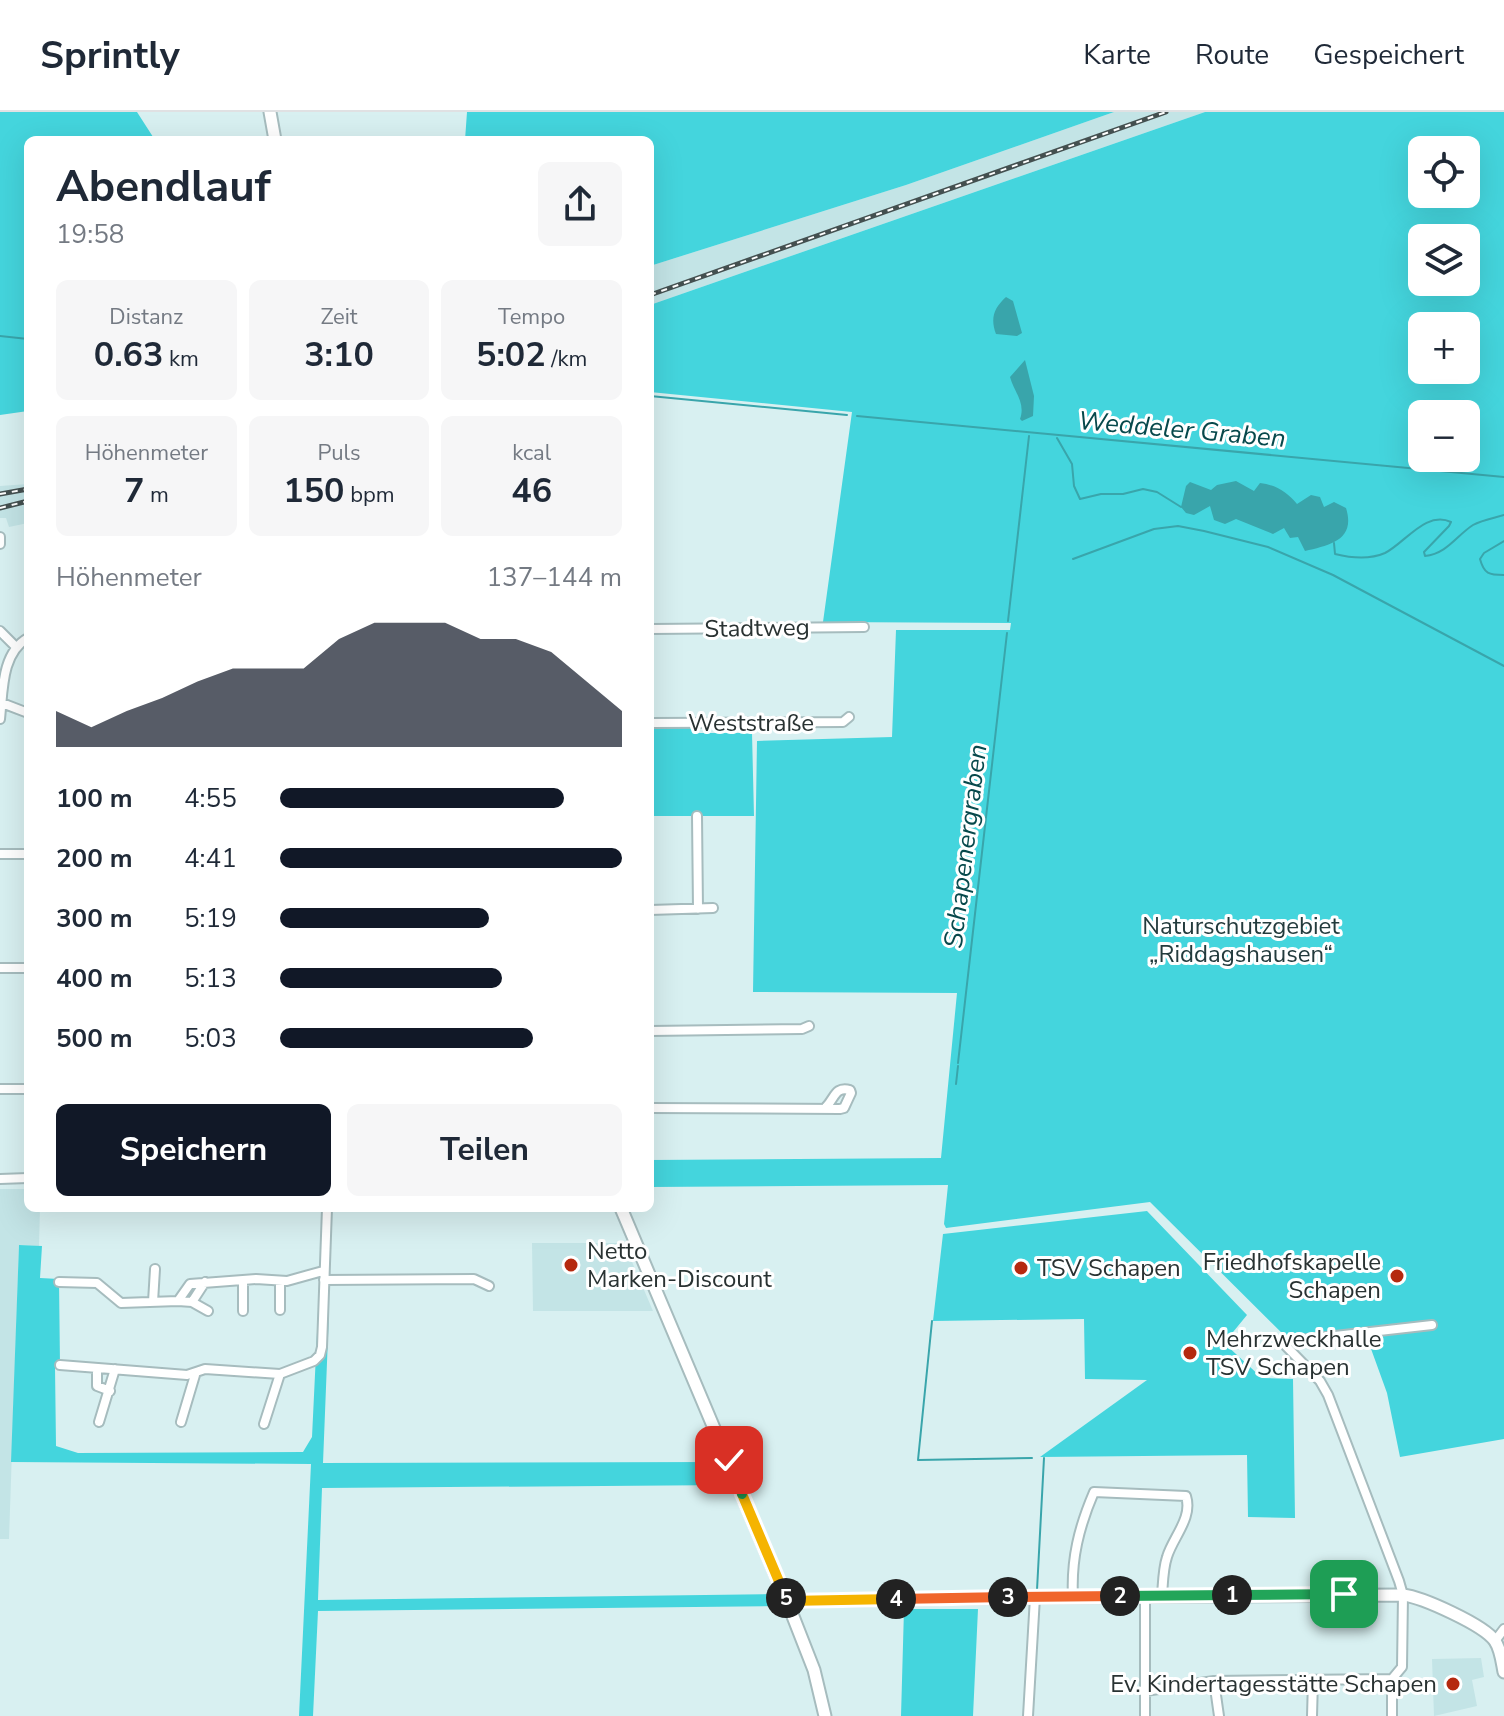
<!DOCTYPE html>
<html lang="de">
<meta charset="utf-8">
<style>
body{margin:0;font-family:"Nunito Sans",sans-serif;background:#f6f6f7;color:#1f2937;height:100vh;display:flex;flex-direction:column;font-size:30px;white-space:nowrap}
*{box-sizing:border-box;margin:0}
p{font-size:26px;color:#747a83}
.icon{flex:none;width:44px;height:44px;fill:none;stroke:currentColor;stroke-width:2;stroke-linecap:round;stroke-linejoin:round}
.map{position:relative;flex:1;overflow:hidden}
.drawer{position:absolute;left:24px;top:24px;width:630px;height:1076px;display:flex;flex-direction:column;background:#fff;border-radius:12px;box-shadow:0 8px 32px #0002}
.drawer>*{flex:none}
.tools{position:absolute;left:1408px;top:24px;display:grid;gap:16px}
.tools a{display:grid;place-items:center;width:72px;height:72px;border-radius:12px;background:#fff;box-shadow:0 8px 32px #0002;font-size:40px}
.pin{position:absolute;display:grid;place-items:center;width:68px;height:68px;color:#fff;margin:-34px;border-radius:16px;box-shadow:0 4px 12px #0006}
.km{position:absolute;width:40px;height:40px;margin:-20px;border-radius:50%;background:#222;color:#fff;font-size:22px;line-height:40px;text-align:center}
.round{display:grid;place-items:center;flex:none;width:84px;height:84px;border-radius:12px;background:#f6f6f7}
.headline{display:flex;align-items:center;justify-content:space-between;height:136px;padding:0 32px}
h1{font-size:44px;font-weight:700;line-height:60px}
.figures{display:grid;grid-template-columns:repeat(3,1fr);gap:12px;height:136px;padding:8px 32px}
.figures div{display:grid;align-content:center;border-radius:12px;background:#f6f6f7;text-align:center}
.figures b{font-size:34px;font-weight:700}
.figures small{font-size:22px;font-weight:400}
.figures p{font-size:22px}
.chart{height:224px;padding:16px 32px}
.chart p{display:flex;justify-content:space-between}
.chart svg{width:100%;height:144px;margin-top:8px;fill:#111827;opacity:.7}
.primary-button{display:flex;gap:16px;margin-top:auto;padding:16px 32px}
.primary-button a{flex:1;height:92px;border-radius:12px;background:#111827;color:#fff;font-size:32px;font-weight:700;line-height:92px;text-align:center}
.primary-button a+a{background:#f6f6f7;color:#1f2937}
ul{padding:0 32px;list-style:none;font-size:26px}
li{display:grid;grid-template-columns:128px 96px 1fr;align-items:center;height:60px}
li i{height:20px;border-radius:10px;background:#111827}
header{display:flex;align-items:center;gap:48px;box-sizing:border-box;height:112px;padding:0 40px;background:#fff;border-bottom:2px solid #e0e1e3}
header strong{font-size:38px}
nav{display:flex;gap:44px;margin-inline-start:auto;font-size:28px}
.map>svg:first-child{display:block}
.built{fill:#c3e4e6}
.green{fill:#44d5dd;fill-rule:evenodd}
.water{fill:#39a5ab}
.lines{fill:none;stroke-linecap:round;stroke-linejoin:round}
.stream{stroke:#39a5ab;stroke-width:2}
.street-casing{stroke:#a6bcbe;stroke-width:12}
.secondary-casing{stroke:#a6bcbe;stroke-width:15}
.street{stroke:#fff;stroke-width:8}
.secondary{stroke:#fff;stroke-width:11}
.rail-casing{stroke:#445050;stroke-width:5}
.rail{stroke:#fff;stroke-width:2;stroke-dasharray:6;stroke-linecap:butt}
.split-1-casing{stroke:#fff;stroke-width:16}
.split-2-casing{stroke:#fff;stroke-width:16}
.split-3-casing{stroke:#fff;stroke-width:16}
.split-4-casing{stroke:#fff;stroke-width:16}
.split-5-casing{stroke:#fff;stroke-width:16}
.split-6-casing{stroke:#fff;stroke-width:16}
.split-7-casing{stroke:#fff;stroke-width:16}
.split-1{stroke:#22a559;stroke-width:10}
.split-2{stroke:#22a559;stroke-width:10}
.split-3{stroke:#f0652b;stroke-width:10}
.split-4{stroke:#f0652b;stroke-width:10}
.split-5{stroke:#f5b400;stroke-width:10}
.split-6{stroke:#f5b400;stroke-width:10}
.split-7{stroke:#22a559;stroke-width:10}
.poi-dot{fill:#b5290f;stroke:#fff;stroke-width:3}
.labels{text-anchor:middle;stroke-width:6;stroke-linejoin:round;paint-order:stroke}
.street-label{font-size:24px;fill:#293232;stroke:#fff}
.park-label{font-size:24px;fill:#233b3d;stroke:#fff}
.poi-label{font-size:24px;fill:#293232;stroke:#fff;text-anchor:start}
.water-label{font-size:26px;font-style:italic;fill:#07494c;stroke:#fff}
</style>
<header>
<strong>Sprintly</strong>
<nav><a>Karte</a><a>Route</a><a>Gespeichert</a></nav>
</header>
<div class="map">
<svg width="1504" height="1604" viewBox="0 0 1504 1604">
<rect width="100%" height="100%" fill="#d8f0f1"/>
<path class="built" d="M1114,0H1205L650,193V154L906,73Z
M28,372V411L9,415L6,406H0V374Z
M0,1077H28V1096H40L39,1134L19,1133L9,1427H0Z
M532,1131H624L653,1199H533Z
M1481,1546L1484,1565L1472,1568L1477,1594L1434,1604L1432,1547Z"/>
<path class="green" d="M0,0H137L155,28H28V299L0,303Z
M467,0H1114L906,73L650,154V28H465Z
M1205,0H1504V1327L1400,1345L1387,1281L1366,1223L1292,1231L1150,1090L946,1116L944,1112L948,1073L650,1075V1048L941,1046L957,881L753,880L757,629L892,625L896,518H1010L1011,511L823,510L852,300L650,280V193ZM1422,38H1466V82H1422ZM1422,126H1466V170H1422ZM1422,214H1466V258H1422ZM1422,302H1466V346H1422Z
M698,614V621H752L754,704H650V615Z
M1147,1099L1247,1203L1224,1231L1262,1266L1293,1267L1295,1406L1248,1405L1247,1343L1040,1345L1147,1268L1085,1267L1084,1207L933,1209L943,1122Z
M19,1133L42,1134L40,1166L59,1167L60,1254L55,1255L56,1334L78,1341L303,1340L312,1325L318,1200H329L323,1351L720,1350L731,1373L322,1376L318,1488L775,1482L781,1494L318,1499L313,1604H299L311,1352L11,1350Z
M904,1497H978L973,1604H901Z"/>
<path class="water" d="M1006,185L1013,189L1022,221L1017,224L996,222C990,206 994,196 1006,185Z
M1025,248L1034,284L1033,304L1022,309L1020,307C1026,291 1014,280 1010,265Z
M1236,369L1254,379L1260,371C1276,373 1287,380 1297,392L1311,383L1320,385L1324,395L1334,390L1346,396C1356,428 1330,433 1305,439L1298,425L1290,426L1284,416L1273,422L1236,407L1225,412L1214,408L1210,394L1194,403L1186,401L1181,395L1186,374L1190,370L1211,378L1217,373Z"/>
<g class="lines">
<path class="stream" d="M0,224L28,227
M650,284L847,303
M857,304L1504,365
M1057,326L1072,352L1074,374L1080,387L1101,382H1123L1143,377L1157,380L1181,395
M1504,429L1484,441L1480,447C1484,462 1489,463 1504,463
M1334,431L1335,442C1351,446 1369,448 1385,441C1405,431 1426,398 1451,410L1449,414L1424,440L1425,444C1447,442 1457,423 1473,413C1482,408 1494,406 1504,403
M1073,447L1154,417L1178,414L1204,419L1268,435L1333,463L1504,554
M1008,509L1029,324
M958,951L1007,521
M956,972L958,954
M932,1209L918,1348L1032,1346
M1037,1478L1044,1346"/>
<g class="street-casing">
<path id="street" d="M0,425V432
M650,517L864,515
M0,519L16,535
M2,591L28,601
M0,607C3,580 1,541 28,526
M650,611L843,610L849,605
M697,704L698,797
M0,742H28
M650,798L713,796
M0,856H28
M650,919L802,917L809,914
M0,977H28
M650,996L840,997L844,996L851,981L850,978C835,974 835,986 826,995
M0,1067L28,1066
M324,1168L474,1167L489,1174
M280,1169V1198
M59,1170L97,1171L121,1191L178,1189L190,1172L256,1167L287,1169L323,1159
M243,1170V1199
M178,1189L192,1190L205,1170
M153,1190L155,1157
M192,1190L208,1199
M1282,1230L1320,1269L1328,1283L1399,1469L1403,1483L1402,1555L1392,1567V1604
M1282,1230L1432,1213
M60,1253L187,1263L205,1257L280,1262L314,1249L320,1243L322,1235L327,1096
M97,1256V1274L110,1279
M99,1310L115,1257
M181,1310L195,1263
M264,1312L280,1262
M1073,1485C1071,1447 1079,1415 1094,1380L1186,1384C1193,1406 1173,1425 1167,1445C1163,1457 1163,1471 1162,1484
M1495,1529L1504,1517
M1214,1569L1219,1604
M1145,1579L1214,1569L1392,1567
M1028,1604L1035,1485
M1145,1604V1484
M1312,1604L1313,1568"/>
</g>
<g class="secondary-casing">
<path id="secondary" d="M270,0L275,28
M621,1096L787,1489L814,1558L825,1604
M787,1489L1035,1485L1403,1483C1422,1485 1484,1513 1495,1529C1501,1538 1502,1550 1504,1560"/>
</g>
<use href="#street" class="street"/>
<use href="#secondary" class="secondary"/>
<g class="rail-casing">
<path id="rail" d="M650,183L1166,0
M0,382L28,377
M0,396L28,389"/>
</g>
<use href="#rail" class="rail"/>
</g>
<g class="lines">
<g class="split-1-casing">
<path id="split-1" d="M1232,1483L1344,1482"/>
</g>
<g class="split-2-casing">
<path id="split-2" d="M1120,1484L1232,1483"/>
</g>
<g class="split-3-casing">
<path id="split-3" d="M1008,1485L1120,1484"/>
</g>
<g class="split-4-casing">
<path id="split-4" d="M896,1487L1008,1485"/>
</g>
<g class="split-5-casing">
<path id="split-5" d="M786,1486L787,1489L896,1487"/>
</g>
<g class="split-6-casing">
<path id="split-6" d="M742,1382L786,1486"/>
</g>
<g class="split-7-casing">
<path id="split-7" d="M729,1348L742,1382"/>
</g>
<use href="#split-1" class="split-1"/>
<use href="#split-2" class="split-2"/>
<use href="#split-3" class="split-3"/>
<use href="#split-4" class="split-4"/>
<use href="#split-5" class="split-5"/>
<use href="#split-6" class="split-6"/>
<use href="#split-7" class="split-7"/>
</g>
<g class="poi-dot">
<circle cx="571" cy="1153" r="8"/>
<circle cx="1021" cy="1156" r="8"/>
<circle cx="1397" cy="1164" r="8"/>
<circle cx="1190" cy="1241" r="8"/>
<circle cx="1453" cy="1572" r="8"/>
</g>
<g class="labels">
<g class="street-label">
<text transform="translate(757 516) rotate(-1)" y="8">Stadtweg</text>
<text x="751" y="619">Weststraße</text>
</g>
<g class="park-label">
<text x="1241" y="822">Naturschutzgebiet<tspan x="1241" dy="28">„Riddagshausen“</tspan></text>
</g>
<g class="poi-label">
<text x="587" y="1147">Netto<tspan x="587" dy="28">Marken-Discount</tspan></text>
<text x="1381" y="1158" text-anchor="end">Friedhofskapelle<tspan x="1381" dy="28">Schapen</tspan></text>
<text x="1037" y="1164">TSV Schapen</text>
<text x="1206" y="1235">Mehrzweckhalle<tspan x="1206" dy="28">TSV Schapen</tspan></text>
<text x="1437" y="1580" text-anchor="end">Ev. Kindertagesstätte Schapen</text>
</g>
<g class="water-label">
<text transform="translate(1182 317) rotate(5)" y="9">Weddeler Graben</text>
<text transform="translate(965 734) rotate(-83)" y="9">Schapenergraben</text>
</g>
</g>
</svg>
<div class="tools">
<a><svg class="icon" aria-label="locate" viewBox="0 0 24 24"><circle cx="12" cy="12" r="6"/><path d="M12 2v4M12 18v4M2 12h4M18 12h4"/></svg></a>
<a><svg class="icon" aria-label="layers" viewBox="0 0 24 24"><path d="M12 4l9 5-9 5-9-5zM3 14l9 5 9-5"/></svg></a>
<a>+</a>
<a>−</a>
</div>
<div class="pin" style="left:1344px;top:1482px;background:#1e9e55"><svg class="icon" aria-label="arrive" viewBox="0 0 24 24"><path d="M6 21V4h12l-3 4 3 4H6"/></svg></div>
<div class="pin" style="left:729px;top:1348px;background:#d93025"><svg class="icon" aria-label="check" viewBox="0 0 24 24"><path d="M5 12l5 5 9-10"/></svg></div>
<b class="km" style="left:1232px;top:1483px">1</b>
<b class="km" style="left:1120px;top:1484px">2</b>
<b class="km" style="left:1008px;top:1485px">3</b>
<b class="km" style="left:896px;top:1487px">4</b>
<b class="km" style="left:786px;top:1486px">5</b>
<section class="drawer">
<div class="headline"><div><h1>Abendlauf</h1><p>19:58</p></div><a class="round"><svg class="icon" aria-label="share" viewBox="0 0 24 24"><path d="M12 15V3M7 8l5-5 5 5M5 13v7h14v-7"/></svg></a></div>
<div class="figures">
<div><p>Distanz</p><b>0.63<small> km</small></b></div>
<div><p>Zeit</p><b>3:10</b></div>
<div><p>Tempo</p><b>5:02<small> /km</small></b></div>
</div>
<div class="figures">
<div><p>Höhenmeter</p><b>7<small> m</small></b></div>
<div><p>Puls</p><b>150<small> bpm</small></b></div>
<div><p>kcal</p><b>46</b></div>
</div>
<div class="chart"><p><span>Höhenmeter</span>137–144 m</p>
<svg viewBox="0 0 160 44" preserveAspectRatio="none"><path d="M0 44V33L10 38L20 33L30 29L40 24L50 20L60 20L70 20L80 11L90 6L100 6L110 6L120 11L130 11L140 15L150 24L160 33V44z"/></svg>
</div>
<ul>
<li><b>100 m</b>4:55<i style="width:83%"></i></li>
<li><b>200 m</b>4:41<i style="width:100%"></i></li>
<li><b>300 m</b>5:19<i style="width:61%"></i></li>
<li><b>400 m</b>5:13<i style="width:65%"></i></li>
<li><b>500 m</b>5:03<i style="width:74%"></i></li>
</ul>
<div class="primary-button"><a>Speichern</a><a>Teilen</a></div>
</section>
</div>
